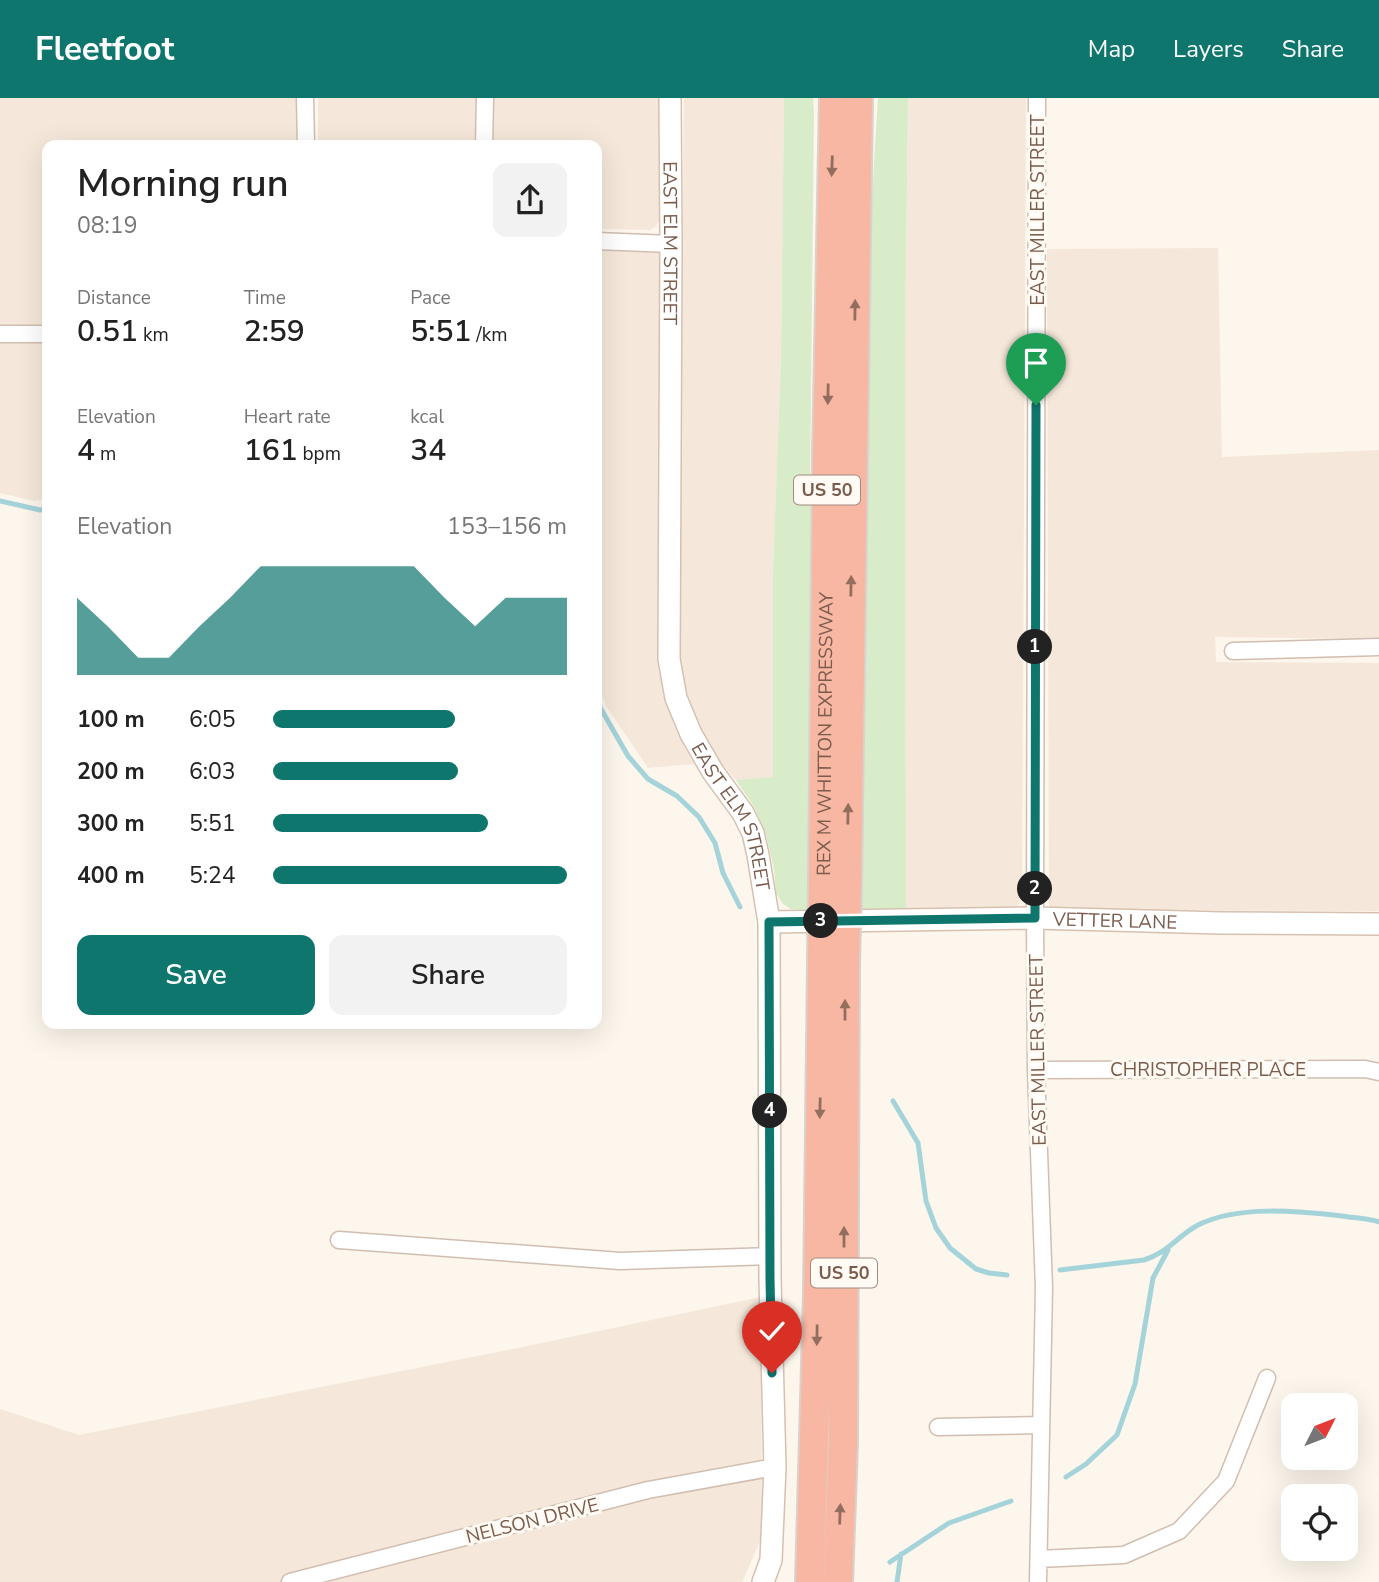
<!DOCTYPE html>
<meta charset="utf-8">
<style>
body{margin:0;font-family:"Nunito Sans",sans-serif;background:#f2f2f2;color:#222;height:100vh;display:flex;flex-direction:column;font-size:26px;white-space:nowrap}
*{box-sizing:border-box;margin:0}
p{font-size:23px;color:#767676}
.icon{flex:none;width:38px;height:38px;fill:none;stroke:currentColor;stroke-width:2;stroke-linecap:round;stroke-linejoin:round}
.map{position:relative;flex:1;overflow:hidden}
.panel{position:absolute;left:42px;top:42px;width:560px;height:889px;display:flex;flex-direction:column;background:#fff;border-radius:14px;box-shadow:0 7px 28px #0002}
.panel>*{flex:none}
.needle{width:46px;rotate:48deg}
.fabs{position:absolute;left:1281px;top:1295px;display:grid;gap:14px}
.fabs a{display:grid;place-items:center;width:77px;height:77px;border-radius:14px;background:#fff;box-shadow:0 7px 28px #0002;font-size:35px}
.pin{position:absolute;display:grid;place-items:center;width:60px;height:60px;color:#fff;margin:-72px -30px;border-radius:50% 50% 50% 0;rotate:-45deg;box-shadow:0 0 7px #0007}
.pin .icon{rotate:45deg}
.km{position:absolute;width:35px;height:35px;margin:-18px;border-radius:50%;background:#222;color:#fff;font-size:19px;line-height:35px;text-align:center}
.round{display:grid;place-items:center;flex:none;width:74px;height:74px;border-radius:14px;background:#f2f2f2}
.headline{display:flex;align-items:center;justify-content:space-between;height:119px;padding:0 35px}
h1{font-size:38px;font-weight:600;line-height:52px}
.stats{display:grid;grid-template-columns:repeat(3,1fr);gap:10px;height:119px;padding:7px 35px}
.stats div{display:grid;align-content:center}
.stats b{font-size:30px;font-weight:600}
.stats small{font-size:19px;font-weight:400}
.stats p{font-size:19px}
.chart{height:196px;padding:14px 35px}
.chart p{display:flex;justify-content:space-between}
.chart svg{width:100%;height:126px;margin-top:7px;fill:#0f766e;opacity:.7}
.button{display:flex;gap:14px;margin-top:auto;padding:14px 35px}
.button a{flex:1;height:80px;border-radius:14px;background:#0f766e;color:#fff;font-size:28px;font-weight:600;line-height:80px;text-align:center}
.button a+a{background:#f2f2f2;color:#222}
ul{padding:0 35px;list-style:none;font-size:23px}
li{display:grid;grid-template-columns:112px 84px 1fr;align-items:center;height:52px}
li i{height:18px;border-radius:9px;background:#0f766e}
header{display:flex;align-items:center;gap:42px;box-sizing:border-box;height:98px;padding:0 35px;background:#0f766e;color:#fff}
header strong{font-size:33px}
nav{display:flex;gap:38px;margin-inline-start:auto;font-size:24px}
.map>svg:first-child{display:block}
.residential{fill:#f5e8da}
.green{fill:#d8ecc9}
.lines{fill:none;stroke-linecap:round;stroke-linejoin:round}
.stream{stroke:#a5d3da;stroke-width:5}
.street-casing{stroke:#d1beb0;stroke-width:19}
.secondary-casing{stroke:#d6c0b0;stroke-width:24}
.highway-casing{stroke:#dad1cd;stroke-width:32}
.street{stroke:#fff;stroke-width:16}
.secondary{stroke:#fff;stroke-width:21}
.highway{stroke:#f7b7a3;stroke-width:28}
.highway-bridge-casing{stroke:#dad1cd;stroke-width:32;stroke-linecap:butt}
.highway-bridge{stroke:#f7b7a3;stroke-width:28}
.oneway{fill:#936e5e}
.route-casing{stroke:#fff;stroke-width:14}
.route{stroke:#0f766e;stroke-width:9}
.labels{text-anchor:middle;stroke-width:6;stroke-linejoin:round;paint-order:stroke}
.shield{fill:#fffaf3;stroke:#a28b7f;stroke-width:2}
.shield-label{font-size:18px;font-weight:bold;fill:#7a5c4d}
.street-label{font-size:19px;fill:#7a5c4d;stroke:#fffaf3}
</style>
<header>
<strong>Fleetfoot</strong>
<nav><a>Map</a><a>Layers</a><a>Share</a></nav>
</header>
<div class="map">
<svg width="1379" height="1484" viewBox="0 0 1379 1484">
<rect width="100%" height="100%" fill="#fdf6ec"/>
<path class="residential" d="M0,0H301L300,47H47V401L34,403L0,395Z
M318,0H476L475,47H318Z
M488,0H662L659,123L656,128L650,132L597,131V47H488Z
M684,0H784L781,259L773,473V680L736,682L720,664L706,640L692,611L683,581L679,550Z
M908,0H1026L1022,802L1016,809L1006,813L906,812L905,245Z
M1218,150L1222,359L1379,352V541L1215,539L1216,564L1379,565V813L1049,812L1047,151Z
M597,151L655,152L660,155L658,560L665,598L674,627L685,651L694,666L648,670L606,608L597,585Z
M761,1199L762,1439L742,1484H0V1311L79,1337L513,1251Z"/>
<path class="green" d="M784,0H813L814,15L810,391L815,511L811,812L791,811L783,806L776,795L774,771L766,736L754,709L736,682L773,679V473L781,259Z
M878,0H908L905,245L906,812L860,811C863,541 860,270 878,0Z"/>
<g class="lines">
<path class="stream" d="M0,403L40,412L47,411
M597,604L628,658L648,681L677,698L699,719L715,745L723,775L740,809
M893,1003L918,1045L926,1103L936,1130L950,1150L976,1171L989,1175L1007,1177
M1060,1172L1144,1162C1169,1154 1176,1139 1198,1127C1238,1107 1298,1113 1342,1118C1354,1120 1367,1120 1379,1124
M1066,1379L1086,1366L1117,1337L1135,1286L1153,1180L1168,1152
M890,1464L949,1425L1011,1403
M897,1484L901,1456"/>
<g class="street-casing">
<path id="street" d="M305,0L306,47
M1037,0L1035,820L1036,972L1044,1190L1038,1484
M484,47L485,0
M597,143L671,146
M0,236H47
M1233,553L1379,549
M1036,972L1365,971L1379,974
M339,1142L620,1163L770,1158
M938,1329L1041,1327
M1039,1461L1124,1457L1179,1433L1226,1383L1267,1280
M290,1484L648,1392L775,1369"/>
</g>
<g class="secondary-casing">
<g id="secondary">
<path id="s1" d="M670,0L671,146L669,561L676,600L691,636L713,674L743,715L753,735L758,757L769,824L770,1181L775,1369L771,1462L763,1484"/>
<path id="s2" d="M769,824L1035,820L1221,825L1379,826"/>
</g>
</g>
<g class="highway-casing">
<g id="highway">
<path d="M847,784L858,0"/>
<path id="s3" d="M823,785L827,357L834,0"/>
<path d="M810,1484L818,1195L822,868"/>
<path d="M838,1484L843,1345L845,865"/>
</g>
</g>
<use href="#street" class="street"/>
<use href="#secondary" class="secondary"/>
<use href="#highway" class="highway"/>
<g class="highway-bridge-casing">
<path id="highway-bridge" d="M845,865L847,784
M822,868L823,785"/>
</g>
<use href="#highway-bridge" class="highway-bridge"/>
</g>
<defs><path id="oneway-solid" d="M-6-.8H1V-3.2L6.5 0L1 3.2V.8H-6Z" transform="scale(1.75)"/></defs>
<g class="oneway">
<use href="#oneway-solid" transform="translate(832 68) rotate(92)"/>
<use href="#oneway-solid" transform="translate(855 212) rotate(-89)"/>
<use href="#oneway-solid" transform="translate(828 296) rotate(91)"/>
<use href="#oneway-solid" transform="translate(851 488) rotate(-89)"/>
<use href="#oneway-solid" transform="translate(848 716) rotate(-89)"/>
<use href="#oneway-solid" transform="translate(845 912) rotate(-90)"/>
<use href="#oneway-solid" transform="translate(820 1010) rotate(91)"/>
<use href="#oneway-solid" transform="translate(844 1139) rotate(-90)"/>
<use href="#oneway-solid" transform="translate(817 1237) rotate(91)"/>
<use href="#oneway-solid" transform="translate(840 1416) rotate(-88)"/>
</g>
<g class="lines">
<g class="route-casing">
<path id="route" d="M772,1275L770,1181L769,824L1035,820L1036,307"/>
</g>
<use href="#route" class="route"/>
</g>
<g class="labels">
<g class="shield">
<rect x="794" y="377.5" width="66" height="29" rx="5"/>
<rect x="811" y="1160.5" width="66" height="29" rx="5"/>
</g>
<g class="shield-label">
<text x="827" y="398">US 50</text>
<text x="844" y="1181">US 50</text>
</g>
<g class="street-label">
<text transform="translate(1037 112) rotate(-90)" y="7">EAST MILLER STREET</text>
<text dy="7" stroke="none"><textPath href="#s1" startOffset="145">EAST ELM STREET</textPath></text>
<text dy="7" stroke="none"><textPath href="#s3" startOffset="149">REX M WHITTON EXPRESSWAY</textPath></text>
<text dy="7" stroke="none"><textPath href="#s1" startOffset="733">EAST ELM STREET</textPath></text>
<text dy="7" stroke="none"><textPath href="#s2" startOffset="346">VETTER LANE</textPath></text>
<text transform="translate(1037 952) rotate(-91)" y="7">EAST MILLER STREET</text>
<text x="1208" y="978">CHRISTOPHER PLACE</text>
<text transform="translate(532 1422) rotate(-14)" y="7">NELSON DRIVE</text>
</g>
</g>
</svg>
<div class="fabs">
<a><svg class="needle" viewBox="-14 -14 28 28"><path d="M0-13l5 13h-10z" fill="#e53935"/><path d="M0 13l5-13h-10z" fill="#767676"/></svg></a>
<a><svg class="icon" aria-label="locate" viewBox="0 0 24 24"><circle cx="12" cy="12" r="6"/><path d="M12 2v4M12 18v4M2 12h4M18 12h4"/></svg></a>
</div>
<div class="pin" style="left:1036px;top:307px;background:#1e9e55"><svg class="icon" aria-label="arrive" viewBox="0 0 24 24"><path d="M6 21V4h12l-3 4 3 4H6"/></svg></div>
<div class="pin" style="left:772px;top:1275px;background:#d93025"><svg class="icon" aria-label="check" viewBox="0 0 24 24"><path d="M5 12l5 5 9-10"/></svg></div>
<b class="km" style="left:1035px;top:549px">1</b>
<b class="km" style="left:1035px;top:791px">2</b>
<b class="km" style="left:821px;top:823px">3</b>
<b class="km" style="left:770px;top:1013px">4</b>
<section class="panel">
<div class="headline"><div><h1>Morning run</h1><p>08:19</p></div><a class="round"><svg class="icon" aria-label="share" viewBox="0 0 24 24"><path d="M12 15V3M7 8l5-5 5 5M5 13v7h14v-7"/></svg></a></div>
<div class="stats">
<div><p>Distance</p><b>0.51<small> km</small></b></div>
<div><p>Time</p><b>2:59</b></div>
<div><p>Pace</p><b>5:51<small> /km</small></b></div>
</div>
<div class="stats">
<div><p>Elevation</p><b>4<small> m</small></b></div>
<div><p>Heart rate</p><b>161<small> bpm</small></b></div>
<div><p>kcal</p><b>34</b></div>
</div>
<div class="chart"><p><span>Elevation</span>153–156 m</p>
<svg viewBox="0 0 160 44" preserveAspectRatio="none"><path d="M0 44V17L10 27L20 38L30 38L40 27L50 17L60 6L70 6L80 6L90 6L100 6L110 6L120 17L130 27L140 17L150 17L160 17V44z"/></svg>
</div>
<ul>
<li><b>100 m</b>6:05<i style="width:62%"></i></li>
<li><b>200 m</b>6:03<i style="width:63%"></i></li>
<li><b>300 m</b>5:51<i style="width:73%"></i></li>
<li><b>400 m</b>5:24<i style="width:100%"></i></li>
</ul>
<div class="button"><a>Save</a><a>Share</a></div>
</section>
</div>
